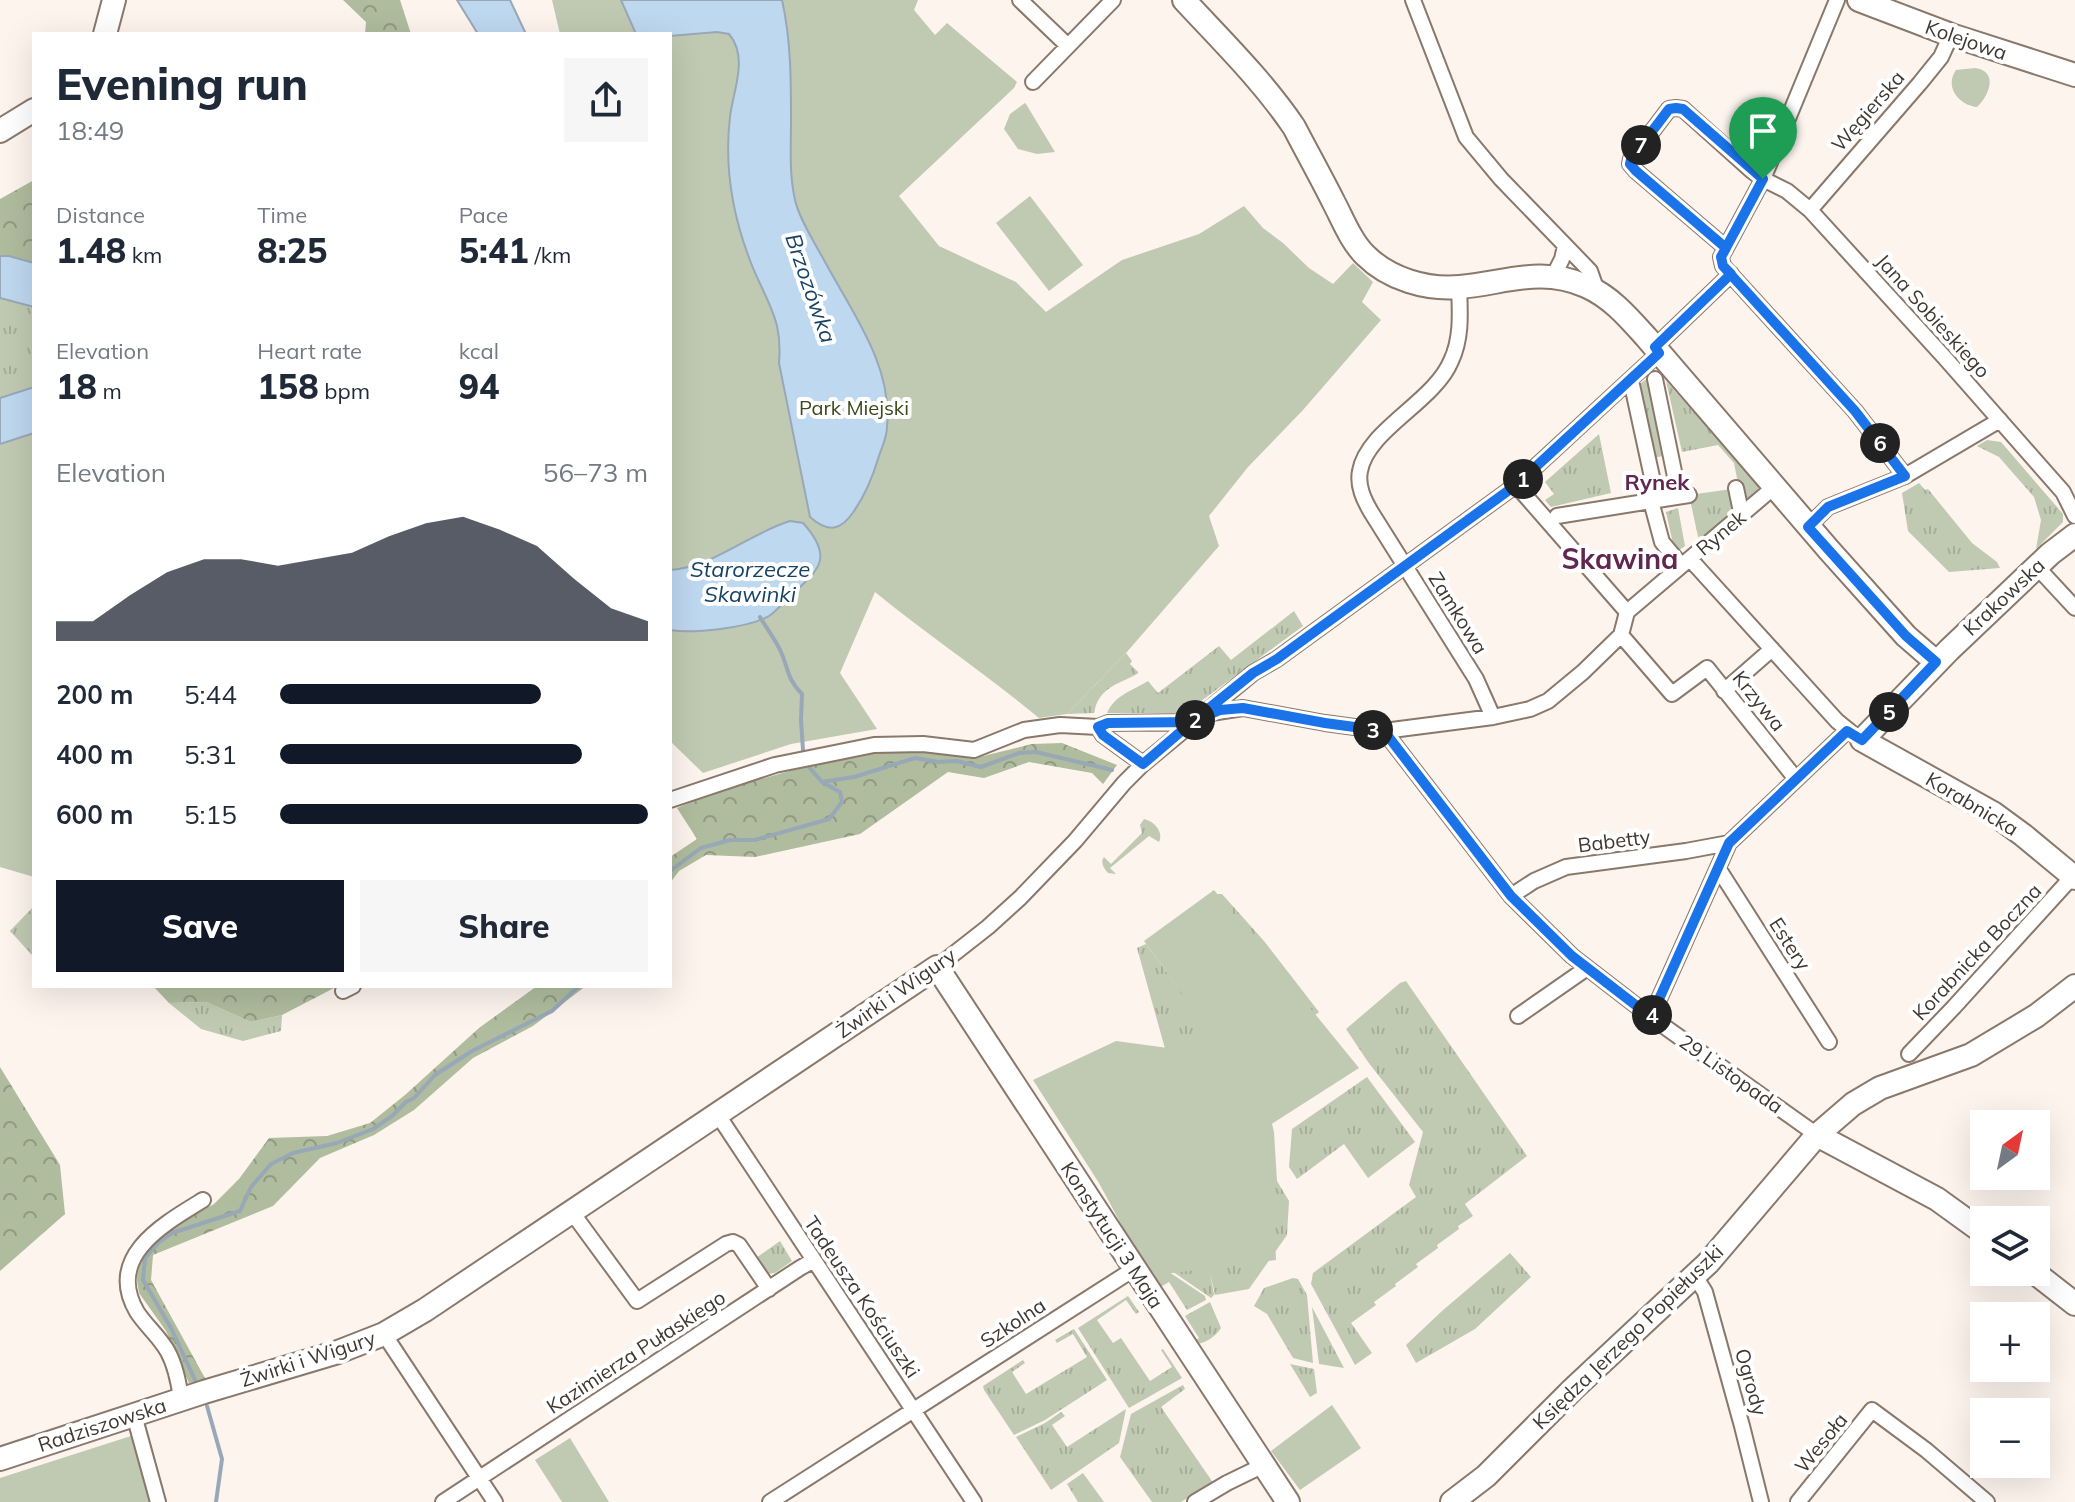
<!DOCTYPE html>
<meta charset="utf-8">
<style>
body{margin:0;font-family:Mulish,sans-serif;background:#f6f6f7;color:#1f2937;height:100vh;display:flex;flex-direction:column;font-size:30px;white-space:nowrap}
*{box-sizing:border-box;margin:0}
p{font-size:26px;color:#747a83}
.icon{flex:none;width:44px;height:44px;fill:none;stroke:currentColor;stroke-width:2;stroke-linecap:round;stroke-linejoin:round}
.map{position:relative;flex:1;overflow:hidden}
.details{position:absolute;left:32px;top:32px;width:640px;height:956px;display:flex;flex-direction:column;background:#fff;border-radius:0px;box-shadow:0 8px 32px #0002}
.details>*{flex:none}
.needle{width:52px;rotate:33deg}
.tools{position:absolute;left:1970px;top:1110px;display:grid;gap:16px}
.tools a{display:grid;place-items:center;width:80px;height:80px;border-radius:0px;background:#fff;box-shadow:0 8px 32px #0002;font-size:40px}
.pin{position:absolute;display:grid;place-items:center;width:68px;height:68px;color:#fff;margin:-82px -34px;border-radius:50% 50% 50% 0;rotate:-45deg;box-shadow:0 0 8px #0007}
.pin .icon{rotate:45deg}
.km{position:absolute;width:40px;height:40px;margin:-20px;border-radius:50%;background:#222;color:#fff;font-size:22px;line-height:40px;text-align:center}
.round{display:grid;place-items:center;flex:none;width:84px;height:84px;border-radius:0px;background:#f6f6f7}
.summary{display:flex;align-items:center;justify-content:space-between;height:136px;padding:0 24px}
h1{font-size:44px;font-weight:800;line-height:60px}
.stats{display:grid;grid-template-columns:repeat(3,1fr);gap:12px;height:136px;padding:8px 24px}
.stats div{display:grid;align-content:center}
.stats b{font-size:34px;font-weight:800}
.stats small{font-size:22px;font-weight:400}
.stats p{font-size:22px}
.chart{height:224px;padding:16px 24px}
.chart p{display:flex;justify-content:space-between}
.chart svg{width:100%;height:144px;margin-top:8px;fill:#111827;opacity:.7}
.button{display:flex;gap:16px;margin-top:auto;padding:16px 24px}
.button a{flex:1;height:92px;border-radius:0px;background:#111827;color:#fff;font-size:32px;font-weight:800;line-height:92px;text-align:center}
.button a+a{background:#f6f6f7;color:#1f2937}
ul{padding:0 24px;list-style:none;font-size:26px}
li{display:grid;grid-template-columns:128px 96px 1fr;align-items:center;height:60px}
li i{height:20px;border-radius:10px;background:#111827}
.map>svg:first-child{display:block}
.grass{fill:url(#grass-tufts)}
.forest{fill:url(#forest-crowns)}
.green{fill:#c0c9b2}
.water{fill:#bed8f0;stroke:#98a8b7;stroke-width:2}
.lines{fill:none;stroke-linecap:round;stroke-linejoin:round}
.stream{stroke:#98a8b7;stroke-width:4}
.street-casing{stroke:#8a786a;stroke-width:18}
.secondary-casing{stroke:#8a786a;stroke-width:26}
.street{stroke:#fff;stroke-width:14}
.secondary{stroke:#fff;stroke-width:22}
.route-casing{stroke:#fff;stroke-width:16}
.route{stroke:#1a73e8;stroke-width:10}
.labels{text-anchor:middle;stroke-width:8;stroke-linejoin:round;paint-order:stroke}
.street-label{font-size:20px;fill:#3f3731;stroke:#fff}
.park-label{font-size:20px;fill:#394818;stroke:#fff}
.water-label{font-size:22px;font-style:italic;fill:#184263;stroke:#fff}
.neighbourhood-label{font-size:22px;font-weight:bold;fill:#602751;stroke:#fff}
.district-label{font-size:28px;font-weight:bold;fill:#602751;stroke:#fff}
</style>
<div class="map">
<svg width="2075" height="1502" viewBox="0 0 2075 1502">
<defs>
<pattern id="grass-tufts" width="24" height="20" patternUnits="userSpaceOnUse" patternTransform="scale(2)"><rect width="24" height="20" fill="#c0c9b2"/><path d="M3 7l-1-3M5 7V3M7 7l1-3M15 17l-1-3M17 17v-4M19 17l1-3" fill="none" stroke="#a6ad9a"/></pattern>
<pattern id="forest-crowns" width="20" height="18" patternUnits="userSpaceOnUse" patternTransform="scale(2)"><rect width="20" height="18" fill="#afbc9d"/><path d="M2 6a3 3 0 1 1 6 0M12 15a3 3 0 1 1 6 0" fill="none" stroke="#909a81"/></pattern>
</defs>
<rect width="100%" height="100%" fill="#fdf4ee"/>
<path class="grass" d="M0,298L34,307V387L0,398Z
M1650,377L1668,455L1653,458L1638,385Z
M1666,381L1759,486C1756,496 1745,506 1735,508L1699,541L1689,495L1739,488L1734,463L1718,445L1682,452Z
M1599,434L1611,493L1551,507L1545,500L1554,494L1545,482Z
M1987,440L2001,442L2063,514V522L2036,549L2041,520L2034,497L1999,457L1977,446Z
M1919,483L1925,490L1928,489L1972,543L1997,562L2000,568L1949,572L1908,531L1902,493Z
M1678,508L1685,546L1675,553L1666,512Z
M1294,611L1303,626L1185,713H1107C1115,695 1132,691 1148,681L1158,693L1219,646L1231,660Z
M1126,653L1132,661L1130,664L1138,672L1137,674C1117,685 1099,687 1094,713L1067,714Z
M1144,819C1154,821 1164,832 1159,842L1149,836L1110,868L1116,874L1108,873C1104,869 1100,862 1104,857L1111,864L1142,833L1140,825Z
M1218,894H1222L1264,941L1319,1012L1287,1037L1206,904Z
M34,906V954L32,955L10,931Z
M1146,944L1216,1039L1169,1063L1137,948Z
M1406,981L1527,1156L1465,1204L1473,1216L1458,1226L1459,1229L1437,1245L1438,1248L1416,1264L1418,1267L1395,1284L1396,1286L1374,1302L1376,1305L1351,1323L1372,1353L1355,1365L1311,1284L1313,1273L1416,1197L1409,1185L1423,1132L1368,1062L1346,1029L1400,983Z
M206,1002L251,1022L282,1015L281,1031L243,1041L201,1029L169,1003Z
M1367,1077L1415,1142L1368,1178L1344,1144L1297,1179L1289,1167L1292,1129Z
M1268,1107L1274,1132L1277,1181L1289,1201L1287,1235L1249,1289L1215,1295L1210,1273L1214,1295L1211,1298L1169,1269Z
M780,1241L792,1261L775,1273L767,1274L756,1258Z
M1510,1253L1531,1277L1475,1329L1416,1363L1406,1345L1442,1311Z
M1157,1264L1205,1296L1206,1300L1187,1310L1169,1282L1159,1288L1151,1276Z
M1293,1278L1298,1279L1307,1295L1313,1363L1293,1358L1267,1314L1254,1306L1264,1288Z
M1128,1296L1139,1312L1136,1314L1126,1300L1097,1320L1113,1343L1121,1338L1150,1381L1172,1367L1161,1350L1163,1349L1182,1378L1129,1408L1078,1328Z
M1210,1302L1221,1328C1216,1336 1206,1343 1197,1344L1193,1342L1199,1338L1185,1316Z
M1312,1307L1344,1368L1319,1364Z
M1074,1329L1107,1380L1045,1420L1014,1435L984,1390L983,1386L1023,1360L1025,1363L1012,1372L1026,1394L1087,1357L1073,1334L1057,1343L1055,1340Z
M1290,1364L1314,1369L1317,1393L1310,1397Z
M1183,1385L1185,1389L1161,1407L1214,1484L1240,1467L1242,1470L1208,1498L1202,1489L1181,1502H1152L1120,1457L1131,1414Z
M1126,1409L1119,1443L1051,1490L1016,1437L1045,1423L1061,1412L1065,1416L1052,1425L1067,1447Z
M1083,1473L1104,1502H1078L1067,1484Z"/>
<path class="forest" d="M343,0H400L411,34H365L366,22Z
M34,180V263L9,256H0V199Z
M1062,743L1117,765L1103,784L1092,773L1029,762L984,778L948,772L860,834L755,857L706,855L679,871L670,883V857L697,839L677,808L715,792L797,769L874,753L927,752L979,757L1032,744Z
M153,986H267L271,988L278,986H338L282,1015L251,1022L206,1002L169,1003Z
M537,986H586L533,1026L473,1058L414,1110L374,1135L320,1158L273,1206L153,1255L151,1280L206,1380L189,1383L166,1331L139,1293L135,1268L145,1243L214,1204L239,1179L269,1138L327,1136L370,1123L405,1095L479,1028Z
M0,1067L60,1165L65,1214L0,1271Z"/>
<path class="green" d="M552,0H918L914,10L935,35L947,23L1017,82L1014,88L899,196L939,246L1016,282L1046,312L1122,260L1199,234L1244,206L1263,228L1283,243L1309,268L1333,284L1353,263L1373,282L1362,302L1381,320L1303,410L1248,467L1209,516L1219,546L1126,653L1067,714L1039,718C986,674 929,636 875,592L840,673L877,729L791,744L703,773L670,741V34H560Z
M1975,68C1999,71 1989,96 1977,107C1959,105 1944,87 1956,70Z
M1025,103L1026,104L1055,152L1037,154L1018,149L1004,129L1010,114Z
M1030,196L1083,265L1049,291L996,223Z
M34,433V877L0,867V444Z
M1214,890L1359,1068L1270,1125L1276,1260L1149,1276L1099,1183L1033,1080L1116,1041L1168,1048L1215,1039L1144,941Z
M1332,1405L1361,1448L1300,1490L1271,1451Z
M134,1435L153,1502H0V1478Z
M570,1438L609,1502H562L535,1460Z"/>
<path class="water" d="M457,0H510L526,34H478Z
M621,0H782C791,40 791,80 791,121C791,146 789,174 795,200C799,218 814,242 824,260C851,311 893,365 887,427C887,437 882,447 879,456C873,476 866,494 854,511C841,531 828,533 810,517L779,363C780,351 780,339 777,326C772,305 759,284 751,263C733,217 724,167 730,117C733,90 749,58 729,34L717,32L670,36V34H636Z
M0,256H9L34,263V307L0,298Z
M34,387V433L0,444V398Z
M790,521L803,523C833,556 821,569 792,594C784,601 777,611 769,616C748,628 693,634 670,630V570C714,567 748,534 790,521Z"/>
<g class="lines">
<path class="stream" d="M760,617C767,629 775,639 781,652C789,670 787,679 802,694L801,720L803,750
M822,782L854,777L915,758L938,762L957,761L981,767L1019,753L1036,752L1112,770
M670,871L701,848L730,840H755L829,819L842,802L840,792L822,782L808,766
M195,1380L171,1328L143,1280L145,1258L159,1242L172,1233L240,1211L251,1187L271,1164L293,1153L337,1143L373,1129L392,1116L406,1102L414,1098L435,1075L472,1051L552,1011L579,986
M207,1406L222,1459L216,1502"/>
<g class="street-casing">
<path id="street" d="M1020,0L1068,46
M1413,0L1466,137L1501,179L1590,271L1597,291
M1837,0L1763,179L1721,257L1723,266L1855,411L1905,476
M1033,82L1113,0
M1810,210L1920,83L1941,57L1951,35
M1726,248L1636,171L1630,164L1631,159L1669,109L1676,108L1683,109L1752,171L1763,179L1787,191L1810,210L1945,358L2063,492L2075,516
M1553,277L1562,259L1565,246
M1459,287C1460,312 1462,338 1451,361C1434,402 1367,430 1360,471C1357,486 1364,500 1371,512L1476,679L1493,717
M1655,347L1731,274
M1655,379L1679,496
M1632,385L1655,491L1651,501L1662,542L1677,560
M1516,485L1627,612
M1736,488L1740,507
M1557,516L1689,495
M1808,527L1828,507L1905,476L2000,420
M1690,559L1837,721L1853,734
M2037,567L2075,608
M1627,612L1773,488
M1621,635L1672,694L1707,668L1796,779
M1724,691L1772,649
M1098,727L1103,735L1143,764
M1384,731L1511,896L1572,956L1651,1017L1817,1135
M670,800L775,765L874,745L923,744L974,750L1024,730L1060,725L1098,727L1108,723L1192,722L1211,713L1243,708L1325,723L1384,731L1493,717L1530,709L1548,701L1583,672L1621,635L1627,612
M1718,868L1829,1042
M1511,896L1534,881L1566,867L1686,851L1729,843
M937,967L988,927L1020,898L1075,841L1124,783L1143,764L1253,673L1277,659L1516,485L1659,353
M343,991L353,986
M1518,1016L1587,968
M1651,1017L1729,843L1847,731
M1909,1054L1954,1007L2073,876
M718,1115L974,1502
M571,1211L637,1301L726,1244L733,1242L739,1245L769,1289
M1695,1276L1705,1292L1742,1426L1761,1502
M384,1334L495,1502
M181,1399C179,1384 175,1365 168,1352C160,1337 146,1326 137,1312C105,1257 162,1225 203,1200
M134,1415L158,1502
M443,1502L800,1268L814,1260
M770,1502L1134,1269
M1195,1502L1227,1483L1264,1465
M1798,1502L1872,1410L1926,1450L1987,1502"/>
</g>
<g class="secondary-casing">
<path id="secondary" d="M1184,0C1222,41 1262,80 1294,127C1307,152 1321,177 1334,203C1343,220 1351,241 1365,255C1389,279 1426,290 1460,287C1505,283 1541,266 1586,286C1611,297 1628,317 1646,337L1829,550L1906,636L1936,662
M1859,0L1951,35L2075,75
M105,34L114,0
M0,131L34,110
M2075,535L2050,554L1949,650L1862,740L1993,813L2023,835L2075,878
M1817,1135L1937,1199L1984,1233
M2034,1272L2075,1304
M0,1459L204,1392L338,1352L384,1334L425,1310L937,967L1288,1502
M1452,1502L1486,1476L1573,1389L1708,1263L1817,1135L1853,1104L1880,1088L1971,1055L2036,1016L2075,986"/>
</g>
<use href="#street" class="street"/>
<use href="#secondary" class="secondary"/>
</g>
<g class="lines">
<g class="route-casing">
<path id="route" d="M1763,179L1721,257L1723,266L1731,274L1655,347L1659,353L1516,485L1277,659L1253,673L1192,722L1108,723L1098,727L1103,735L1143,764L1192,722L1220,710L1243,708L1325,723L1384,731L1511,896L1572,956L1651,1017L1729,843L1847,731L1862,740L1936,662L1906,636L1808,527L1828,507L1905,476L1855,411L1723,266L1721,257L1726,248L1636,171L1630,164L1631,159L1669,109L1676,108L1683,109L1763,179"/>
</g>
<use href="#route" class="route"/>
</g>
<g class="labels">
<g class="street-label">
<text transform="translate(1966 40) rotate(19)" y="7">Kolejowa</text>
<text transform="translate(1868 111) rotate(-49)" y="7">Węgierska</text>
<text transform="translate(1933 316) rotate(48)" y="7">Jana Sobieskiego</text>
<text transform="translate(1721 533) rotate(-40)" y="7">Rynek</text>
<text transform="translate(2004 597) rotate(-43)" y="7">Krakowska</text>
<text transform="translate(1458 613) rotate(58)" y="7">Zamkowa</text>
<text transform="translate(1759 701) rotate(51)" y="7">Krzywa</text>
<text transform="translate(1972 804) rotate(31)" y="7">Korabnicka</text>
<text transform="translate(1614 841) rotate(-7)" y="7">Babetty</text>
<text transform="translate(1790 944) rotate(57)" y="7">Estery</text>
<text transform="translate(1977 952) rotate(-47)" y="7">Korabnicka Boczna</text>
<text transform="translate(896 993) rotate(-35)" y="7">Żwirki i Wigury</text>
<text transform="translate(1731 1074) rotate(35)" y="7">29 Listopada</text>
<text transform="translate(1112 1235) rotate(57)" y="7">Konstytucji 3 Maja</text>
<text transform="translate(862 1297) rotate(56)" y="7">Tadeusza Kościuszki</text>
<text transform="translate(1013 1323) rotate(-33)" y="7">Szkolna</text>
<text transform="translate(1628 1337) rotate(-44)" y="7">Księdza Jerzego Popiełuszki</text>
<text transform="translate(636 1352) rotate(-33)" y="7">Kazimierza Pułaskiego</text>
<text transform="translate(308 1359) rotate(-18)" y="7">Żwirki i Wigury</text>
<text transform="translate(1751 1382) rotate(74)" y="7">Ogrody</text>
<text transform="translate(102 1425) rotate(-18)" y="7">Radziszowska</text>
<text transform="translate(1821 1443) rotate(-51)" y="7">Wesoła</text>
</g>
<g class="park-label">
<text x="854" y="415">Park Miejski</text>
</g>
<g class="water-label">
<text transform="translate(811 288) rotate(71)" y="8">Brzozówka</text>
<text x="750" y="577">Starorzecze<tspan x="750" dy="25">Skawinki</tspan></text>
</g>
<g class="neighbourhood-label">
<text x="1657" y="490">Rynek</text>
</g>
<g class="district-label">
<text x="1620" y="569">Skawina</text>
</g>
</g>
</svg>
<div class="tools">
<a><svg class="needle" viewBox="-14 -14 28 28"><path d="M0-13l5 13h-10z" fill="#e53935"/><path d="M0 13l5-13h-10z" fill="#747a83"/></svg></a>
<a><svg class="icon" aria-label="layers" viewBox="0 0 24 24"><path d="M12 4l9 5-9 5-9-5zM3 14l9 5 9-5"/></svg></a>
<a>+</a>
<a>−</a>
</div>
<div class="pin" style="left:1763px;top:179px;background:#1e9e55"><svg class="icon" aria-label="arrive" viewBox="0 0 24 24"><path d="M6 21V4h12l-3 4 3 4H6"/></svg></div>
<b class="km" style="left:1523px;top:479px">1</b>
<b class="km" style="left:1195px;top:720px">2</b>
<b class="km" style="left:1373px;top:730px">3</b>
<b class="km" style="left:1652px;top:1015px">4</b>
<b class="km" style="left:1889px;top:712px">5</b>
<b class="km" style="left:1880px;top:443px">6</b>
<b class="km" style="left:1641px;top:145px">7</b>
<section class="details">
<div class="summary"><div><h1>Evening run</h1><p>18:49</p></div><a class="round"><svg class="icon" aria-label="share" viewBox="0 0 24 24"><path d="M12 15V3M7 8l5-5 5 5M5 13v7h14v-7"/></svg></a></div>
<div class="stats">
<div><p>Distance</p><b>1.48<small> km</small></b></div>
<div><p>Time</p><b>8:25</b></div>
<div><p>Pace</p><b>5:41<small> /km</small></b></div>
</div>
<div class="stats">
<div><p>Elevation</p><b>18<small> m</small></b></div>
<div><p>Heart rate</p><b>158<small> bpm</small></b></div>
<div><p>kcal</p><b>94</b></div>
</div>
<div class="chart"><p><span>Elevation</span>56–73 m</p>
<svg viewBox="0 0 160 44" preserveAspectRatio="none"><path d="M0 44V38L10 38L20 30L30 23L40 19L50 19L60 21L70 19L80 17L90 12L100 8L110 6L120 10L130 15L140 25L150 34L160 38V44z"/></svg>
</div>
<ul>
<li><b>200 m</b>5:44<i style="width:71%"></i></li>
<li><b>400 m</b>5:31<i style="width:82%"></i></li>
<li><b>600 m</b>5:15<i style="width:100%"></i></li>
</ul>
<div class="button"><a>Save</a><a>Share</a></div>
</section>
</div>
